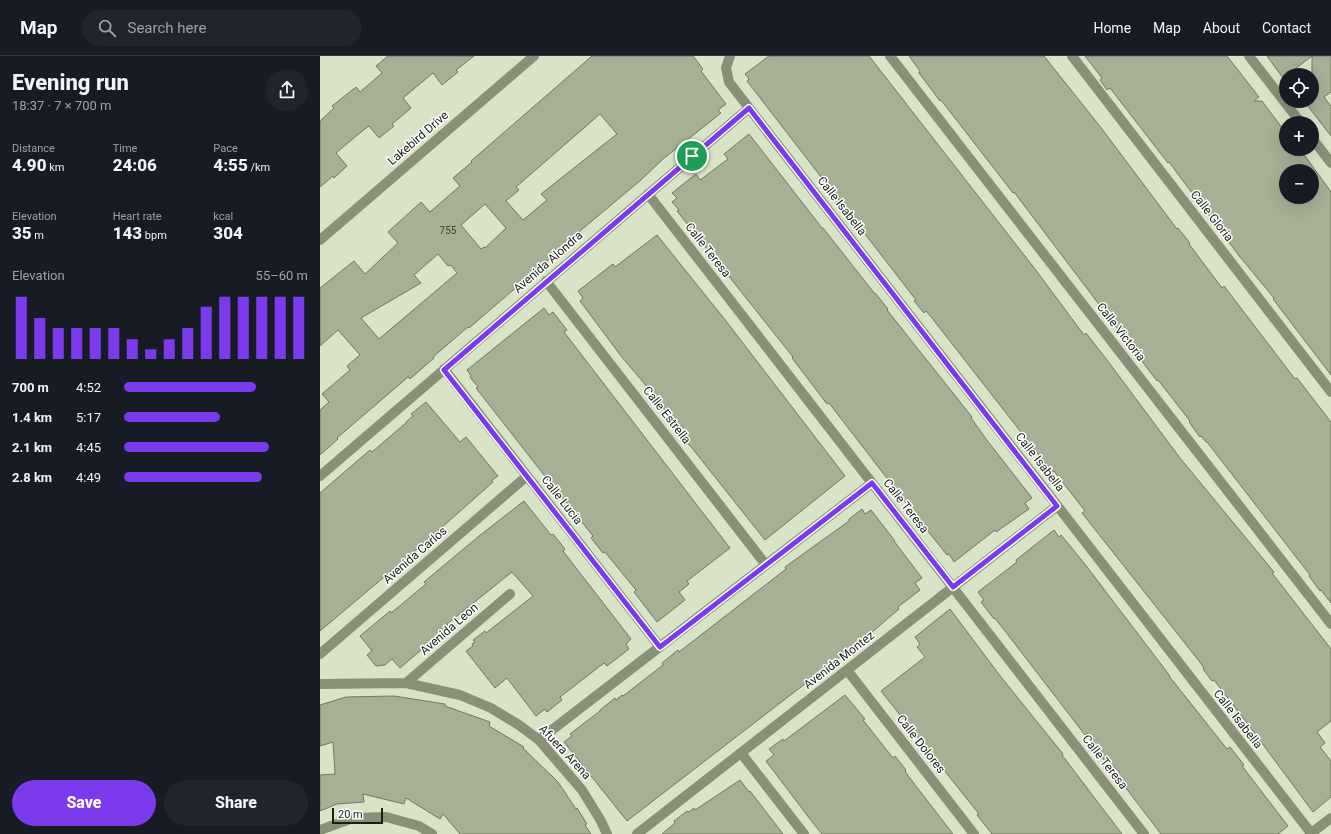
<!DOCTYPE html>
<meta charset="utf-8">
<style>
body{margin:0;font-family:Roboto,sans-serif;background:#20242c;color:#f1f3f6;height:100vh;display:flex;flex-direction:column;font-size:15px;white-space:nowrap}
*{box-sizing:border-box;margin:0}
p{font-size:13px;color:#9ea1a6}
.icon{flex:none;width:22px;height:22px;fill:none;stroke:currentColor;stroke-width:2;stroke-linecap:round;stroke-linejoin:round}
.map{position:relative;flex:1;overflow:hidden}
.panel{display:flex;flex-direction:column;background:#171b24;width:320px}
.panel>*{flex:none}
.controls{position:absolute;left:959px;top:12px;display:grid;gap:8px}
.controls a{display:grid;place-items:center;width:40px;height:40px;border-radius:50%;background:#171b24;box-shadow:0 4px 16px #0002;font-size:20px}
.scale{position:absolute;left:12px;bottom:10px;width:51px;box-sizing:border-box;padding-left:4px;border:2px solid #1a1d13;border-top:0;font-size:11px;line-height:14px;white-space:nowrap;color:#1a1d13;-webkit-text-stroke:3px #fff;paint-order:stroke}
.pin{position:absolute;display:grid;place-items:center;width:34px;height:34px;color:#fff;margin:-17px;border:2px solid #fff;border-radius:50%;box-shadow:0 1px 4px #0007}
.round{display:grid;place-items:center;flex:none;width:42px;height:42px;border-radius:21px;background:#20242c}
.headline{display:flex;align-items:center;justify-content:space-between;height:68px;padding:0 12px}
h1{font-size:22px;font-weight:800;line-height:30px}
.stats{display:grid;grid-template-columns:repeat(3,1fr);gap:6px;height:68px;padding:4px 12px}
.stats div{display:grid;align-content:center}
.stats b{font-size:17px;font-weight:800}
.stats small{font-size:11px;font-weight:400}
.stats p{font-size:11px}
.chart{height:112px;padding:8px 12px}
.chart p{display:flex;justify-content:space-between}
.chart svg{width:100%;height:72px;margin-top:4px;stroke:#7c3aed;stroke-width:6}
.action{display:flex;gap:8px;margin-top:auto;padding:8px 12px}
.action a{flex:1;height:46px;border-radius:24px;background:#7c3aed;color:#fff;font-size:16px;font-weight:800;line-height:46px;text-align:center}
.action a+a{background:#20242c;color:#f1f3f6}
ul{padding:0 12px;list-style:none;font-size:13px}
li{display:grid;grid-template-columns:64px 48px 1fr;align-items:center;height:30px}
li i{height:10px;border-radius:5px;background:#7c3aed}
header{display:flex;align-items:center;gap:24px;box-sizing:border-box;height:56px;padding:0 20px;background:#171b24;border-bottom:1px solid #363941}
header strong{font-size:19px}
nav{display:flex;gap:22px;margin-inline-start:auto;font-size:14px}
.search{width:280px;height:36px;background:#20242c;display:flex;align-items:center;gap:10px;box-sizing:border-box;padding:0 14px;border-radius:22px;color:#9ea1a6;font-size:15px}
main{display:flex;flex:1;min-height:0}
.map>svg:first-child{display:block}
.building{fill:#a6b095;stroke:#707960;fill-rule:evenodd}
.lines{fill:none;stroke-linecap:round;stroke-linejoin:round}
.service{stroke:#889178;stroke-width:10}
.minor{stroke:#889178;stroke-width:10}
.route-casing{stroke:#fff;stroke-width:8}
.route{stroke:#7c3aed;stroke-width:5}
.labels{text-anchor:middle;stroke-width:3;stroke-linejoin:round;paint-order:stroke}
.number-label{font-size:10px;fill:#3d4234}
.street-label{font-size:12px;fill:#1a1d13;stroke:#fff}
</style>
<header>
<strong>Map</strong>
<div class="search"><svg class="icon" aria-label="search" viewBox="0 0 24 24"><circle cx="10" cy="10" r="6"/><path d="M15 15l6 6"/></svg>Search here</div>
<nav><a>Home</a><a>Map</a><a>About</a><a>Contact</a></nav>
</header>
<main>
<section class="panel">
<div class="headline"><div><h1>Evening run</h1><p>18:37 · 7 × 700 m</p></div><a class="round"><svg class="icon" aria-label="share" viewBox="0 0 24 24"><path d="M12 15V3M7 8l5-5 5 5M5 13v7h14v-7"/></svg></a></div>
<div class="stats">
<div><p>Distance</p><b>4.90<small> km</small></b></div>
<div><p>Time</p><b>24:06</b></div>
<div><p>Pace</p><b>4:55<small> /km</small></b></div>
</div>
<div class="stats">
<div><p>Elevation</p><b>35<small> m</small></b></div>
<div><p>Heart rate</p><b>143<small> bpm</small></b></div>
<div><p>kcal</p><b>304</b></div>
</div>
<div class="chart"><p><span>Elevation</span>55–60 m</p>
<svg viewBox="0 0 160 44" preserveAspectRatio="none"><path d="M5 44V6M15 44V19M25 44V25M35 44V25M45 44V25M55 44V25M65 44V32M75 44V38M85 44V32M95 44V25M105 44V12M115 44V6M125 44V6M135 44V6M145 44V6M155 44V6"/></svg>
</div>
<ul>
<li><b>700 m</b>4:52<i style="width:72%"></i></li>
<li><b>1.4 km</b>5:17<i style="width:52%"></i></li>
<li><b>2.1 km</b>4:45<i style="width:79%"></i></li>
<li><b>2.8 km</b>4:49<i style="width:75%"></i></li>
</ul>
<div class="action"><a>Save</a><a>Share</a></div>
</section>
<div class="map">
<svg width="1011" height="778" viewBox="0 0 1011 778">
<rect width="100%" height="100%" fill="#d9e4c7"/>
<path class="building" d="M68,0H154L136,14L138,16L122,29L113,17L83,42L91,52L72,68L74,70L59,82L49,70L41,76L16,97L27,110L14,122L13,120L0,131V65L14,52L12,50L36,31L40,36L62,17L56,10Z
M272,0H373L383,13L381,15L406,48L398,54L401,57L343,103L321,124L260,175L254,180L255,181L149,272L148,271L113,301L114,302L90,323L88,321L17,382L18,383L0,399V354L9,346L2,338L30,314L27,310L40,299L18,274L0,290V232L34,205L45,218L78,187L68,176L101,146L110,156L140,130L133,122L152,106L151,105ZM280,58L297,78L221,138L227,144L203,164L186,145L199,134L196,131ZM165,148L186,172L165,192L164,191L161,193L141,169ZM118,198L128,210L131,209L137,217L59,283L41,262L101,227L94,219Z
M449,0H549L715,213L764,279L766,277L787,304L860,402L954,516L952,517L1011,593V665L997,676L1005,687L1000,691L1011,705V741L993,756L930,671L894,624L892,625L883,613L884,612L879,605L762,457L765,455L734,415L732,416L612,262L606,255L604,257L594,245L596,244L427,25L429,23L425,18Z
M589,0H724L782,73L857,173L858,172L870,187L869,188L902,232L904,230L975,323L977,322L1011,366V547L1001,534L1000,535L989,520L990,519L887,386H886L881,380L880,381L869,366L870,365L838,324L837,325L694,136L693,137L621,44L620,45L599,17L600,15Z
M765,0H907L939,41L934,45H942L966,77V93H980L1011,136V319L953,243L954,242L920,201L849,106L848,107L790,32L787,34L780,24L782,22ZM966,115H992V141H966Z
M947,0H992L963,22Z
M992,0H1011V36L1004,41L1011,50V80L984,45H992Z
M429,78L502,172H503L555,238H556L568,253L567,254L652,361L651,362L666,383L712,442L705,447L709,453L676,476L675,474L634,506L629,498L627,499L603,469L509,347L507,348L472,302L473,301L357,155L359,154L352,146L357,142L352,137L376,118L380,124L408,103L404,98Z
M337,179L406,265L525,420L445,484L372,392L363,383L354,369L356,368L344,353L337,347L334,339L301,300L260,245L263,242L258,235L293,208L295,211Z
M224,252L229,259L233,256L247,274L244,276L410,492L367,525L369,528L359,536L365,544L337,566L314,536L316,534L285,496L283,497L271,482L273,480L243,442H242L156,332L158,331L150,321L151,320L147,314Z
M106,346L140,386L146,381L178,420L172,424L173,426L95,495L0,575V437L50,394L52,396L87,366H86L93,360L91,358Z
M204,445L231,479L233,478L245,493L243,495L311,583L306,588L309,593L287,610L284,607L240,641L242,644L227,656L225,653L216,660L187,622L175,632L146,595L153,590L152,588L155,586L153,584L165,575L166,577L213,540L192,516L127,568L129,570L80,612L72,603L65,609L56,610L47,599L52,595L40,580L70,555L71,557L106,528L104,526L159,480Z
M542,453L545,458L551,454L575,485H574L602,522L595,527L600,534L578,551L579,553L551,577L307,765L244,686L252,680L250,678L280,655V654L295,642L296,644L302,639L303,640L343,609L342,607L358,594L359,596L466,513L465,511L529,465V463Z
M734,474L739,481L741,479L764,507L850,620H849L907,693L910,691L924,709L922,710L968,770L958,778H841L796,719L800,716L783,703L767,677L765,679L675,562L674,563L661,546L664,544L658,536L697,506L696,504Z
M630,553L681,621L743,698L742,699L802,778H672L657,759L659,758L561,635L605,601L597,591L600,588L595,581Z
M525,639L545,663L543,664L573,702L575,700L586,714L585,715L589,721L633,778H502L493,767L446,705L454,699L449,693L463,683L464,685Z
M74,640L125,648V650L170,666L169,670L204,691L203,692L238,726L256,753L257,752L267,768L265,769L271,778H140L123,758L120,763L86,742L84,748L43,738L44,746L17,748L0,755V719L15,718L13,686L0,690V649L26,641Z
M420,724L429,736L430,735L463,778H342L355,767L354,765L367,755L369,756L374,752L375,754Z"/>
<g class="lines">
<path class="service" d="M410,0L406,12L409,26L429,52L991,777
M570,0L1011,568
M752,0L1011,336
M929,0L981,67
M992,82L1011,107
M328,138L824,778
M226,225L446,509
M124,313L340,591
M0,420L429,52
M0,598L207,420
M527,614L654,778
M86,627L190,538
M0,628L86,627L140,639L171,652L199,669L219,684L262,734L281,765L287,778
M219,684L552,427
M421,697L484,778
M0,774L33,762L66,761L99,770L112,778
M317,778L737,450
M990,778L1011,762"/>
<path class="minor" d="M0,184L214,0"/>
</g>
<g class="lines">
<g class="route-casing">
<path id="route" d="M429,52L737,450L633,531L552,427L340,591L124,314Z"/>
</g>
<use href="#route" class="route"/>
</g>
<g class="labels">
<g class="number-label">
<text x="128" y="178">755</text>
</g>
<g class="street-label">
<text transform="translate(98 82) rotate(-41)" y="4">Lakebird Drive</text>
<text transform="translate(522 150) rotate(52)" y="4">Calle Isabella</text>
<text transform="translate(892 160) rotate(52)" y="4">Calle Gloria</text>
<text transform="translate(388 194) rotate(52)" y="4">Calle Teresa</text>
<text transform="translate(228 206) rotate(-41)" y="4">Avenida Alondra</text>
<text transform="translate(801 276) rotate(52)" y="4">Calle Victoria</text>
<text transform="translate(347 359) rotate(52)" y="4">Calle Estrella</text>
<text transform="translate(720 406) rotate(52)" y="4">Calle Isabella</text>
<text transform="translate(242 444) rotate(52)" y="4">Calle Lucia</text>
<text transform="translate(586 450) rotate(52)" y="4">Calle Teresa</text>
<text transform="translate(95 499) rotate(-41)" y="4">Avenida Carlos</text>
<text transform="translate(129 573) rotate(-41)" y="4">Avenida Leon</text>
<text transform="translate(519 604) rotate(-38)" y="4">Avenida Montez</text>
<text transform="translate(918 663) rotate(52)" y="4">Calle Isabella</text>
<text transform="translate(601 688) rotate(52)" y="4">Calle Dolores</text>
<text transform="translate(245 696) rotate(47)" y="4">Afuera Arena</text>
<text transform="translate(785 706) rotate(52)" y="4">Calle Teresa</text>
</g>
</g>
</svg>
<div class="controls">
<a><svg class="icon" aria-label="locate" viewBox="0 0 24 24"><circle cx="12" cy="12" r="6"/><path d="M12 2v4M12 18v4M2 12h4M18 12h4"/></svg></a>
<a>+</a>
<a>−</a>
</div>
<div class="scale">20 m</div>
<div class="pin" style="left:372px;top:100px;background:#1e9e55"><svg class="icon" aria-label="arrive" viewBox="0 0 24 24"><path d="M6 21V4h12l-3 4 3 4H6"/></svg></div>
</div>
</main>
